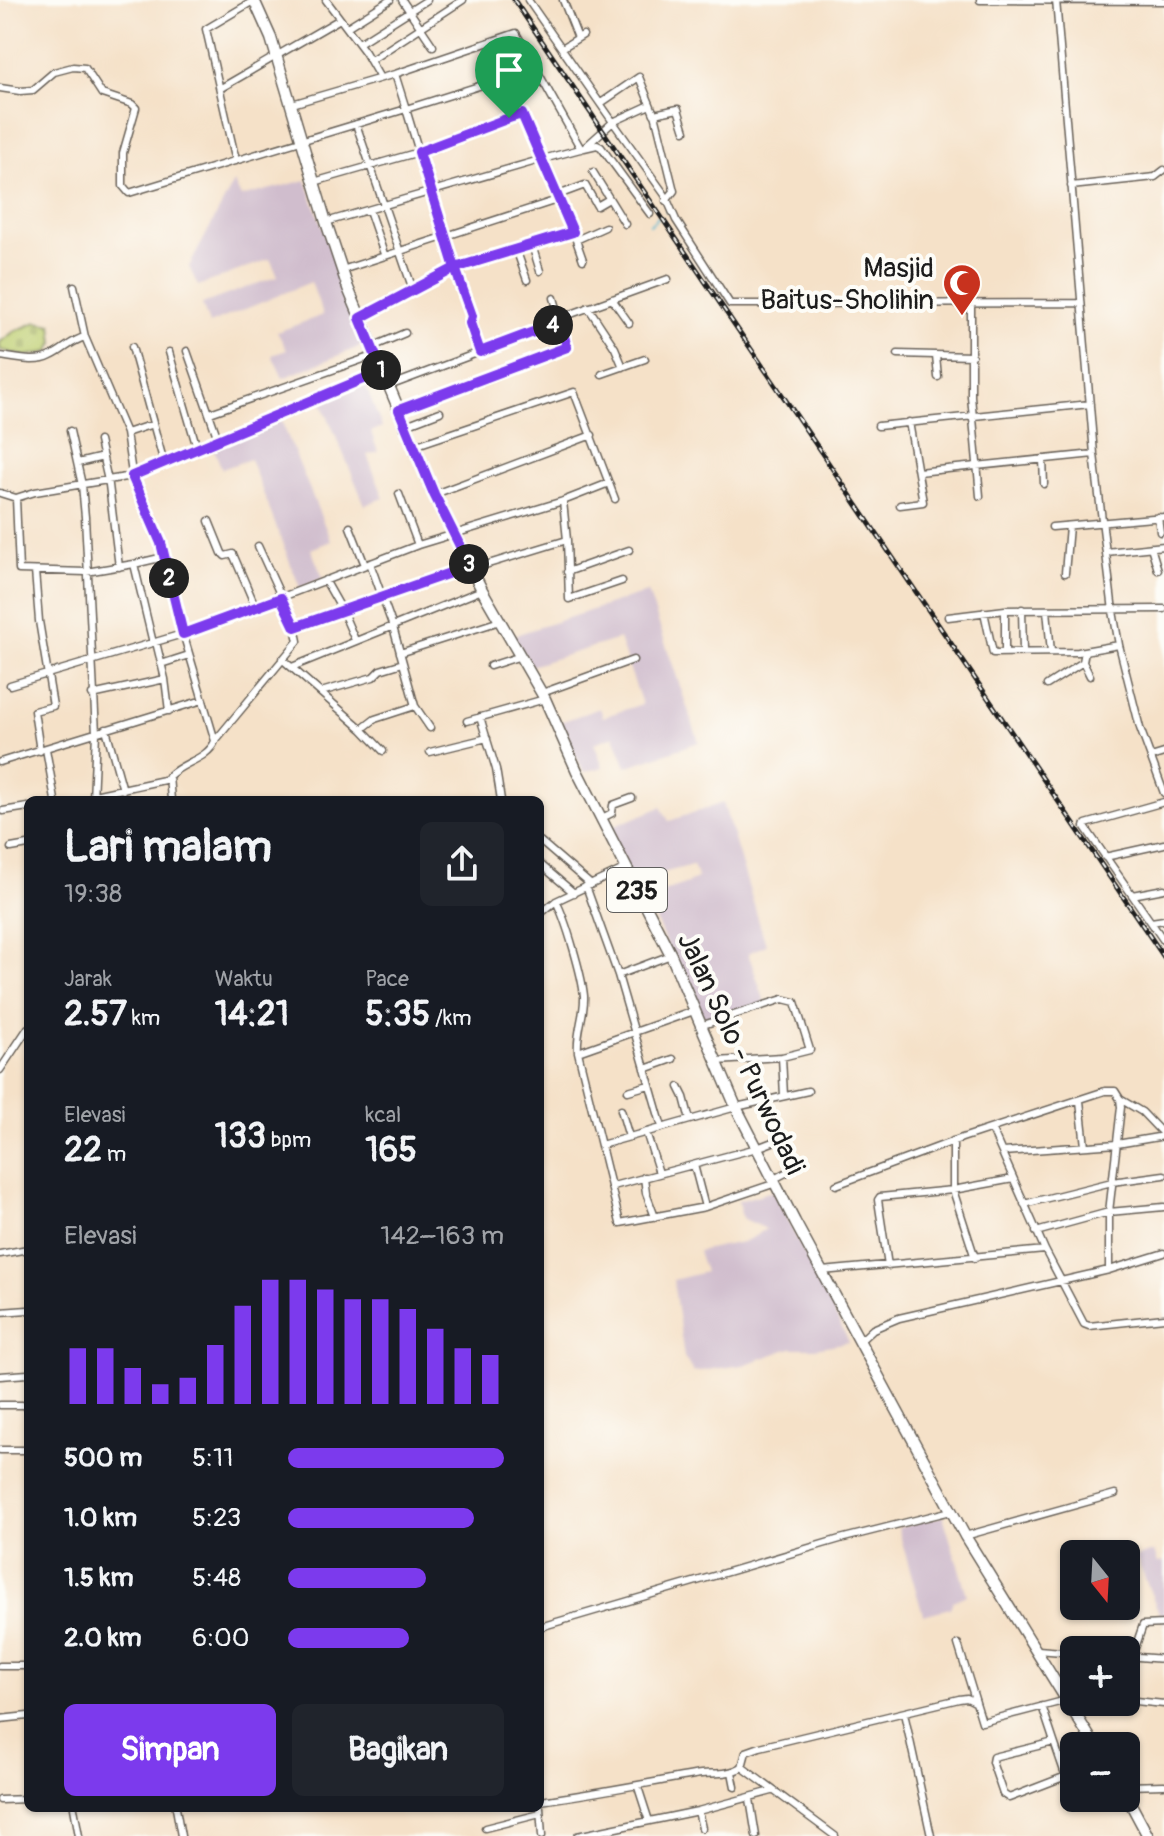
<!DOCTYPE html>
<html lang="id">
<meta charset="utf-8">
<style>
body{margin:0;font-family:Pangolin,sans-serif;background:#20242c;color:#f1f3f6;height:100vh;display:flex;flex-direction:column;font-size:30px;white-space:nowrap}
*{box-sizing:border-box;margin:0}
p{font-size:26px;color:#9ea1a6}
.icon{flex:none;width:44px;height:44px;fill:none;stroke:currentColor;stroke-width:2;stroke-linecap:round;stroke-linejoin:round}
.map{position:relative;flex:1;overflow:hidden}
.side{position:absolute;left:24px;top:796px;width:520px;height:1016px;display:flex;flex-direction:column;background:#171b24;border-radius:12px;box-shadow:0 2px 6px #0004}
.side>*{flex:none}
.needle{width:52px;rotate:162deg}
.fabs{position:absolute;left:1060px;top:1540px;display:grid;gap:16px}
.fabs a{display:grid;place-items:center;width:80px;height:80px;border-radius:12px;background:#171b24;box-shadow:0 2px 6px #0004;font-size:40px}
.pin{position:absolute;display:grid;place-items:center;width:68px;height:68px;color:#fff;margin:-82px -34px;border-radius:50% 50% 50% 0;rotate:-45deg;box-shadow:0 0 8px #0007}
.pin .icon{rotate:45deg}
.km{position:absolute;width:40px;height:40px;margin:-20px;border-radius:50%;background:#222;color:#fff;font-size:22px;line-height:40px;text-align:center}
.round{display:grid;place-items:center;flex:none;width:84px;height:84px;border-radius:12px;background:#20242c}
.summary{display:flex;align-items:center;justify-content:space-between;height:136px;padding:0 40px}
h1{font-size:44px;font-weight:800;line-height:60px}
.metrics{display:grid;grid-template-columns:repeat(3,1fr);gap:12px;height:136px;padding:8px 40px}
.metrics div{display:grid;align-content:center}
.metrics b{font-size:34px;font-weight:800}
.metrics small{font-size:22px;font-weight:400}
.metrics p{font-size:22px}
.chart{height:224px;padding:16px 40px}
.chart p{display:flex;justify-content:space-between}
.chart svg{width:100%;height:144px;margin-top:8px;stroke:#7c3aed;stroke-width:6}
.cta{display:flex;gap:16px;margin-top:auto;padding:16px 40px}
.cta a{flex:1;height:92px;border-radius:12px;background:#7c3aed;color:#fff;font-size:32px;font-weight:800;line-height:92px;text-align:center}
.cta a+a{background:#20242c;color:#f1f3f6}
ul{padding:0 40px;list-style:none;font-size:26px}
li{display:grid;grid-template-columns:128px 96px 1fr;align-items:center;height:60px}
li i{height:20px;border-radius:10px;background:#7c3aed}
.map>svg:first-child{display:block}
.industrial{fill:#d0bdcd}
.cemetery{fill:url(#cemetery-stones);stroke:#6e7647;stroke-width:2}
.lines{fill:none;stroke-linecap:round;stroke-linejoin:round}
.stream{stroke:#57bad5;stroke-width:2}
.street-casing{stroke:#686158;stroke-width:9}
.primary-casing{stroke:#686158;stroke-width:13}
.street{stroke:#fff;stroke-width:6}
.primary{stroke:#fff;stroke-width:10}
.rail-casing{stroke:#1c1c1c;stroke-width:5}
.rail{stroke:#fdfcf7;stroke-width:2;stroke-dasharray:6;stroke-linecap:butt}
.route-casing{stroke:#fff;stroke-width:16}
.route{stroke:#7c3aed;stroke-width:10}
.labels{text-anchor:middle;stroke-width:8;stroke-linejoin:round;paint-order:stroke}
.shield{fill:#fdfcf7;stroke:#605f5e;stroke-width:2}
.shield-label{font-size:26px;font-weight:bold;fill:#1c1c1c}
.poi-label{font-size:28px;fill:#1c1c1c;stroke:#fdfcf7;text-anchor:end}
.street-label{font-size:28px;fill:#1c1c1c;stroke:#fdfcf7}
</style>
<div class="map">
<svg width="1164" height="1836" viewBox="0 0 1164 1836">
<defs>
<pattern id="cemetery-stones" width="16" height="16" patternUnits="userSpaceOnUse" patternTransform="scale(2)"><rect width="16" height="16" fill="#bfcf72"/><path d="M2 7V4a2 2 0 0 1 4 0v3zM10 15v-3a2 2 0 0 1 4 0v3z" fill="#a4b162"/></pattern>
</defs>
<rect width="100%" height="100%" fill="#fdfcf7"/>
<filter id="ink" filterUnits="userSpaceOnUse"><feTurbulence type="fractalNoise" baseFrequency=".0125" numOctaves="2"/><feDisplacementMap in="SourceGraphic" scale="16" xChannelSelector="R" yChannelSelector="G"/><feConvolveMatrix kernelMatrix="1 2 1 2 8 2 1 2 1" color-interpolation-filters="sRGB"/></filter>
<filter id="wash" filterUnits="userSpaceOnUse"><feTurbulence type="fractalNoise" baseFrequency=".006" numOctaves="4" result="noise"/><feDisplacementMap in="SourceGraphic" scale="32" xChannelSelector="R" yChannelSelector="G"/><feGaussianBlur stdDeviation="1.8" result="paint"/><feColorMatrix in="noise" values="0 0 0 0 0 0 0 0 0 0 0 0 0 0 0 0 0 1.4 0 .05"/><feComposite in="paint" operator="in"/></filter>
<g filter="url(#wash)">
<rect width="100%" height="100%" fill="#f5e1c8"/>
<path class="industrial" d="M306,180L364,345L283,378L272,355L287,350L277,332L323,315L311,282L209,324L202,304L278,276L270,259L198,286L189,267L234,182L241,197Z
M365,385L382,427L371,432L378,452L367,455L384,498L365,505L322,403Z
M281,420L331,541L311,549L323,578L300,588L250,459L222,469L213,447Z
M648,592L699,742L626,767L614,736L594,743L603,767L584,772L560,722L600,708L603,717L642,704L619,639L531,666L512,636Z
M723,803L766,945L748,953L766,1005L698,1022L647,898L698,879L693,865L632,881L607,829L661,807L669,821Z
M773,1191L849,1342L815,1348H791L743,1365L693,1372L684,1357L673,1280L705,1272L698,1251L747,1241L766,1229L742,1218L738,1201Z
M943,1516L967,1595L953,1601L950,1608L923,1615L898,1528Z
M1154,1552L1158,1563L1164,1562V1625L1136,1557Z"/>
<path class="cemetery" d="M37,322L52,325L54,343L49,352L25,356L0,350V342L15,331Z"/>
<g class="lines">
<path class="stream" d="M666,212L668,210
M650,225L658,217"/>
</g>
</g>
<g filter="url(#ink)">
<g class="lines">
<g class="street-casing">
<path id="street" d="M326,0L365,52L380,78
M402,0L433,46
M563,0L578,38
M980,0L1164,1
M1056,0L1094,454L1113,611L1119,645L1140,728L1164,793
M347,27L390,0
M359,43L427,0
M562,48L583,35
M371,60L463,0
M395,74L516,33L581,149
M505,76L522,114
M0,88L20,91L33,90L54,72L73,67L85,68L102,94L132,104L136,108L123,153V186L129,193L406,109L419,152L522,114L543,159L326,222
M221,88L340,19
M601,103L639,77L654,114L678,109L685,131
M292,104L395,74L406,109L536,68
M650,105L613,122L665,195L676,220L730,304L1081,303
M655,114L674,191L666,201
M356,124L413,290
M584,148L597,145L601,147L650,214
M236,161L206,29L255,0
M593,172L625,224
M314,182L419,152L472,316L470,323L480,352
M1071,186L1155,177L1164,170
M558,195L585,185L597,206L609,199
M369,210L384,254
M573,232L576,240L605,227
M576,240L583,260
M532,245L540,271
M516,249L527,280
M342,270L560,199
M74,286L85,337L126,433L133,480L161,543L180,623L215,741C208,759 183,762 169,776L171,800
M554,298L560,318
M612,299L629,323
M971,304V396L980,496
M588,307L615,348L623,367
M360,318L455,268L573,232L543,159L584,148L613,122L528,0
M132,347L164,463
M372,347L405,333
M187,351L218,439
M169,352L197,448
M898,354L972,356
M0,356C16,358 36,364 51,356C64,350 72,340 85,337
M936,356L938,377
M602,374L645,359
M389,386L560,322V318L668,279
M399,410L567,347L560,322
M210,413L375,355
M406,425L440,412
M878,426L1090,404
M70,431L82,485L85,517L96,733L93,800
M126,433L153,424
M99,441L109,485L119,567
M414,446L574,392L615,499
M1043,459L1044,484
M78,463L103,457
M918,472L1094,454
M0,493L16,498L35,492L132,476L382,371
M399,494L418,545
M435,494L592,435
M16,498L19,570L86,572L134,564L153,643
M563,501L567,540L569,599L622,581
M900,505L923,502L909,422
M1158,517L1160,532
M209,521L222,553L225,556L233,554L256,608
M350,527L365,565
M1052,527L1164,517
M1151,547L1158,570
M1106,552L1164,546
M370,563L393,627L415,706L430,728
M134,564L164,557
M472,569L567,540
M35,571L39,621L53,706L34,711L40,751
M567,572L629,550
M1065,573L1069,526
M325,580L342,610L355,640
M1022,609L1023,651
M1005,610V652
M1047,610L1051,652
M984,612L993,653L1078,652L1119,645
M948,617L1005,610L1164,609
M295,627L470,566
M156,642L165,679
M400,653L500,621
M282,659L362,729L383,751
M1083,662L1090,676
M161,664L189,655
M490,666L521,656
M292,667L482,590
M10,685L196,630L418,545L563,501L609,483
M1047,685L1083,662L1085,651
M321,692L373,677L380,670L403,663
M542,693L633,660
M92,695L165,679L169,711
M480,717L496,769L501,800
M467,721L545,699
M106,729L123,790
M362,729L375,719L415,706
M215,741L298,641L295,627L258,546
M46,749L55,800
M430,752L487,738
M1151,757L1164,753
M0,762L203,700
M94,795L169,779
M1164,802L1086,824L1085,827L1164,941
M3,811L28,807
M602,818L612,813L613,805L632,798
M540,841L590,884
M11,848L28,845
M1105,857L1164,844
M540,864L574,893
M586,886L618,975L662,1127
M1132,895L1164,889
M556,901C566,920 582,975 584,996C585,1015 576,1032 578,1052L620,1223L705,1207L776,1183
M540,914L556,901L626,868
M1151,922L1164,920
M618,975L671,955
M700,1026L783,999L795,1002L810,1050L782,1057L717,1061
M578,1052L694,1011
M782,1057L784,1096
M645,1069L673,1059
M0,1070L28,1028
M679,1087L684,1097L690,1120
M628,1091L649,1085
M1120,1099L1142,1112L1164,1135
M1080,1101L1085,1146
M621,1110L629,1137
M992,1130L1045,1250L1084,1324L1089,1326L1164,1318
M646,1132L659,1173
M953,1141V1190L975,1258
M601,1145L736,1107L808,1091
M1003,1152L1117,1144L1164,1136
M694,1165L705,1207
M644,1177L646,1193L655,1217
M774,1179L799,1166
M836,1185L962,1138L1105,1091H1115L1120,1099L1121,1107L1109,1212V1270
M613,1186L757,1148L783,1138
M1024,1204L1112,1182L1164,1175
M1036,1232L1109,1212L1164,1207
M0,1254L28,1249
M888,1266L878,1200L880,1197L953,1190L1013,1179
M822,1271L1045,1250
M0,1312L28,1310
M860,1341L873,1329L899,1318L1109,1270L1164,1253
M0,1376L28,1374
M0,1405H28
M0,1450H28
M965,1536L1115,1494
M540,1627L840,1539L951,1511
M958,1644L982,1722L1067,1700
M1038,1650L1074,1653
M1126,1656L1164,1659
M1132,1657L1143,1625L1164,1624
M0,1666H28
M1126,1700L1164,1704
M1042,1706L1054,1742L993,1757L992,1762L1003,1794L1009,1798L1074,1773
M904,1713L931,1836
M0,1719L28,1716
M1054,1742L1066,1777
M742,1767L746,1752L760,1747L959,1699L967,1698L975,1702
M742,1767L835,1836
M732,1772L735,1787
M1126,1786L1164,1785
M638,1787L649,1821
M750,1799L756,1836
M0,1800L28,1799
M540,1801C592,1794 642,1784 694,1775C710,1772 728,1776 742,1767
M74,1808L79,1836
M176,1808L181,1836
M540,1808L542,1836
M698,1811L702,1828
M485,1828L540,1814
M577,1836L698,1811L772,1791"/>
</g>
<g class="primary-casing">
<path id="primary" d="M254,0L271,38L326,222L348,288L434,494L482,590L545,699L577,771L671,955L736,1107L795,1222L965,1536L1095,1746
M1126,1795L1148,1836"/>
</g>
<use href="#street" class="street"/>
<use href="#primary" class="primary"/>
<g class="rail-casing">
<path id="rail" d="M514,0L1164,957"/>
</g>
<use href="#rail" class="rail"/>
</g>
</g>
<g class="lines" filter="url(#ink)">
<g class="route-casing">
<path id="route" d="M509,118L419,152L455,268L360,318L382,371L132,476L161,543L183,634L281,598L295,627L470,566L434,494L399,410L567,347L560,322L480,352L470,323L472,316L455,268L573,232L522,114L509,118"/>
</g>
<use href="#route" class="route"/>
</g>
<defs>
<g id="mosque-pin" transform="scale(2)"><path d="M0 17L-7.5 6A9.5 9.5 0 1 1 7.5 6Z" fill="#c8321e" stroke="#fdfcf7"/><path d="M3.5-4.9A6 6 0 1 0 3.5 4.9A5 5 0 1 1 3.5-4.9Z" fill="#fff"/></g>
</defs>
<g fill-rule="evenodd">
<use href="#mosque-pin" x="962" y="283"/>
</g>
<g class="labels">
<rect class="shield" x="607" y="868" width="60" height="44" rx="6"/>
<g class="shield-label">
<text x="637" y="899">235</text>
</g>
<g class="poi-label">
<text x="934" y="277">Masjid<tspan x="934" dy="32">Baitus-Sholihin</tspan></text>
</g>
<g class="street-label">
<text transform="translate(742 1053) rotate(65)" y="10">Jalan Solo - Purwodadi</text>
</g>
</g>
</svg>
<div class="fabs">
<a><svg class="needle" viewBox="-14 -14 28 28"><path d="M0-13l5 13h-10z" fill="#e53935"/><path d="M0 13l5-13h-10z" fill="#9ea1a6"/></svg></a>
<a>+</a>
<a>−</a>
</div>
<div class="pin" style="left:509px;top:118px;background:#1e9e55"><svg class="icon" aria-label="arrive" viewBox="0 0 24 24"><path d="M6 21V4h12l-3 4 3 4H6"/></svg></div>
<b class="km" style="left:381px;top:370px">1</b>
<b class="km" style="left:169px;top:578px">2</b>
<b class="km" style="left:469px;top:564px">3</b>
<b class="km" style="left:553px;top:325px">4</b>
<section class="side">
<div class="summary"><div><h1>Lari malam</h1><p>19:38</p></div><a class="round"><svg class="icon" aria-label="share" viewBox="0 0 24 24"><path d="M12 15V3M7 8l5-5 5 5M5 13v7h14v-7"/></svg></a></div>
<div class="metrics">
<div><p>Jarak</p><b>2.57<small> km</small></b></div>
<div><p>Waktu</p><b>14:21</b></div>
<div><p>Pace</p><b>5:35<small> /km</small></b></div>
</div>
<div class="metrics">
<div><p>Elevasi</p><b>22<small> m</small></b></div>
<div><b>133<small> bpm</small></b></div>
<div><p>kcal</p><b>165</b></div>
</div>
<div class="chart"><p><span>Elevasi</span>142–163 m</p>
<svg viewBox="0 0 160 44" preserveAspectRatio="none"><path d="M5 44V27M15 44V27M25 44V33M35 44V38M45 44V36M55 44V26M65 44V14M75 44V6M85 44V6M95 44V9M105 44V12M115 44V12M125 44V15M135 44V21M145 44V27M155 44V29"/></svg>
</div>
<ul>
<li><b>500 m</b>5:11<i style="width:100%"></i></li>
<li><b>1.0 km</b>5:23<i style="width:86%"></i></li>
<li><b>1.5 km</b>5:48<i style="width:64%"></i></li>
<li><b>2.0 km</b>6:00<i style="width:56%"></i></li>
</ul>
<div class="cta"><a>Simpan</a><a>Bagikan</a></div>
</section>
</div>
